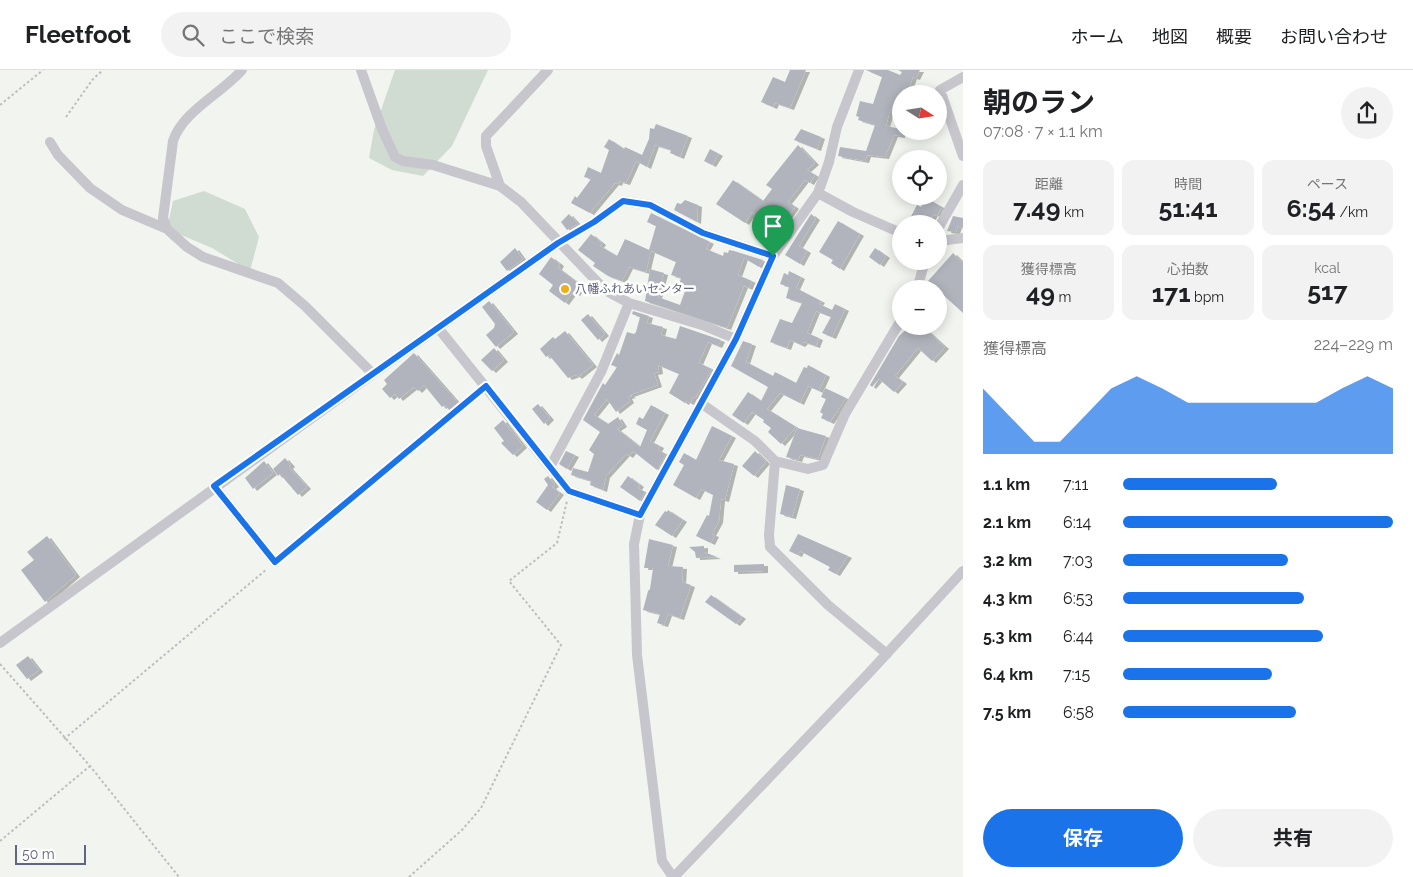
<!DOCTYPE html>
<html lang="ja">
<meta charset="utf-8">
<style>
body{margin:0;font-family:Raleway,"Noto Sans JP",sans-serif;background:#f2f2f2;color:#202124;height:100vh;display:flex;flex-direction:column;font-size:19px;white-space:nowrap}
*{box-sizing:border-box;margin:0}
p{font-size:16px;color:#757577}
.icon{flex:none;width:28px;height:28px;fill:none;stroke:currentColor;stroke-width:2;stroke-linecap:round;stroke-linejoin:round}
.map{position:relative;flex:1;overflow:hidden}
.panel{display:flex;flex-direction:column;background:#fff;width:450px}
.panel>*{flex:none}
.needle{width:32px;rotate:102deg}
.controls{position:absolute;left:892px;top:15px;display:grid;gap:10px}
.controls a{display:grid;place-items:center;width:55px;height:55px;border-radius:50%;background:#fff;box-shadow:0 2px 12px #0003;font-size:25px}
.scale{position:absolute;left:15px;bottom:12px;width:71px;box-sizing:border-box;padding-left:5px;border:2px solid #616482;border-top:0;font-size:14px;line-height:18px;white-space:nowrap;color:#616482;-webkit-text-stroke:4px #fff;paint-order:stroke}
.pin{position:absolute;display:grid;place-items:center;width:42px;height:42px;color:#fff;margin:-51px -21px;border-radius:50% 50% 50% 0;rotate:-45deg;box-shadow:0 0 5px #0007}
.pin .icon{rotate:45deg}
.round{display:grid;place-items:center;flex:none;width:52px;height:52px;border-radius:26px;background:#f2f2f2}
.summary{display:flex;align-items:center;justify-content:space-between;height:85px;padding:0 20px}
h1{font-size:28px;font-weight:700;line-height:38px}
.metrics{display:grid;grid-template-columns:repeat(3,1fr);gap:8px;height:85px;padding:5px 20px}
.metrics div{display:grid;align-content:center;border-radius:12px;background:#f2f2f2;text-align:center}
.metrics b{font-size:25px;font-weight:700}
.metrics small{font-size:14px;font-weight:400}
.metrics p{font-size:14px}
.chart{height:140px;padding:10px 20px}
.chart p{display:flex;justify-content:space-between}
.chart svg{width:100%;height:90px;margin-top:5px;fill:#1a73e8;opacity:.7}
.action{display:flex;gap:10px;margin-top:auto;padding:10px 20px}
.action a{flex:1;height:58px;border-radius:30px;background:#1a73e8;color:#fff;font-size:20px;font-weight:700;line-height:58px;text-align:center}
.action a+a{background:#f2f2f2;color:#202124}
ul{padding:0 20px;list-style:none;font-size:16px}
li{display:grid;grid-template-columns:80px 60px 1fr;align-items:center;height:38px}
li i{height:12px;border-radius:6px;background:#1a73e8}
header{display:flex;align-items:center;gap:30px;box-sizing:border-box;height:70px;padding:0 25px;background:#fff;border-bottom:1px solid #e0e0e0}
header strong{font-size:24px}
nav{display:flex;gap:28px;margin-inline-start:auto;font-size:18px}
.search{width:350px;height:45px;background:#f2f2f2;display:flex;align-items:center;gap:12px;box-sizing:border-box;padding:0 18px;border-radius:28px;color:#757577;font-size:19px}
main{display:flex;flex:1;min-height:0}
.map>svg:first-child{display:block}
.green{fill:#d0dbd2}
.building{fill:#b2b4bd;filter:url(#shadow)}
.lines{fill:none;stroke-linecap:round;stroke-linejoin:round}
.path{stroke:#bdbdc0;stroke-width:2;stroke-dasharray:2.5 2.5;stroke-linecap:butt}
.minor{stroke:#c6c6cc;stroke-width:10}
.route-casing{stroke:#fff;stroke-width:10}
.route{stroke:#1a73e8;stroke-width:6}
.poi-dot{fill:#edaf17;stroke:#fff;stroke-width:2}
.labels{text-anchor:middle;stroke-width:5;stroke-linejoin:round;paint-order:stroke}
.poi-label{font-size:12px;fill:#616482;stroke:#fff;text-anchor:start}
</style>
<header>
<strong>Fleetfoot</strong>
<div class="search"><svg class="icon" aria-label="search" viewBox="0 0 24 24"><circle cx="10" cy="10" r="6"/><path d="M15 15l6 6"/></svg>ここで検索</div>
<nav><a>ホーム</a><a>地図</a><a>概要</a><a>お問い合わせ</a></nav>
</header>
<main>
<div class="map">
<svg width="963" height="807" viewBox="0 0 963 807">
<defs>
<filter id="shadow"><feDropShadow dx="4" dy="2" stdDeviation="0" flood-color="#0004"/></filter>
</defs>
<rect width="100%" height="100%" fill="#f2f4ef"/>
<path class="green" d="M395,0H488L452,76L423,106L392,100L369,88L374,60Z
M204,121L245,139L259,167L250,201L212,178L167,159L173,131Z"/>
<path class="building" d="M790,0H806L790,38L775,33L773,37L761,32L773,7L785,12Z
M866,0H888L900,5L902,2L898,0H920L916,8L913,7L907,24H901V32H899L895,42L890,40L886,56L901,59V66L894,65L885,87L867,85L865,91L838,86L840,77L866,81L875,55L858,50L859,47L856,46L860,31L873,34L882,7Z
M656,54L688,66L680,87L670,83L671,80L655,75L647,97L636,91L626,113L619,111L618,114L615,113L590,143L571,133L575,126L577,128L591,109L584,107L588,97L601,103L609,80L604,77L609,69L624,79L625,77L642,85L649,69L650,58L654,59Z
M801,59L821,67L817,79L794,70Z
M798,75L815,93L807,100L815,105L810,113L805,110L788,132L795,137L788,147L765,135L757,146L752,142L745,153L716,134L733,110L763,131L772,119L766,115Z
M710,79L719,84L712,95L704,91Z
M926,128L942,137L937,146L934,144L928,154H907L917,135L921,137Z
M685,130L698,135L697,152L674,140L677,133L681,134Z
M651,143L710,172L706,179L723,186L724,182L728,183L729,180L734,181L763,190L759,197L744,188L738,205L752,211L749,218L744,216L727,258L645,231L650,199L664,203L658,227L680,235L685,221L678,218L681,208L671,205L676,192L651,181L646,202L629,197L622,211L608,206L593,196L595,193L578,180L591,164L602,173L600,176L617,186L625,169L649,180L656,156L647,152Z
M569,144L578,154L567,160L561,152Z
M811,144L816,148L799,176L807,181L800,194L785,185Z
M953,146L963,148V158L958,156L956,162H954L947,161Z
M838,151L860,164L840,199L831,193L833,190L819,182Z
M515,178L523,189L507,201L500,192Z
M875,178L886,186L880,195L869,187Z
M953,183L963,193V243L939,221V219L928,211Z
M551,187L560,194L558,198L582,216L576,224L573,222L565,233L549,221L553,215L539,204Z
M789,201L801,207L796,218L821,231L819,234L832,240L835,234L845,239L832,267L822,263L831,247L816,241L807,263L819,268L816,276L804,272L801,275L790,270L787,278L770,272L780,249L792,253L802,233L786,228L789,217L780,214L784,203L788,205Z
M489,231L514,262L496,277L486,265L494,258L495,254L482,237Z
M633,241L649,246L647,253L663,257L661,265L676,269L680,256L721,270L718,276L708,272L699,293L712,299L695,328L693,327L690,333L686,331L685,333L669,323L679,304L658,295L659,302L654,303L658,315L630,325L632,326L628,327L630,331L616,342L607,329L594,345L608,354L618,347L623,355L617,359L640,377L647,360L636,354L639,347L643,349L651,335L665,343L650,371L660,376L658,380L666,384L657,400L633,381L629,386L626,384L606,406L603,420L590,415L591,411L571,405L573,398L588,402L594,384L589,380L600,362L583,350L603,313L605,315L617,297L611,295L617,283L619,285L627,262L634,264L636,262L640,247L632,244Z
M588,244L605,264L598,270L581,250Z
M910,256H922L945,277L932,291L918,278L895,306L903,312L894,322L879,309L872,317L870,315L899,266Z
M565,261L593,295L578,307L576,305L568,308L549,285L546,287L540,279L553,267L555,269Z
M743,271L752,274L746,292L773,306L775,302L796,313L804,297L807,298L808,295L826,305L819,321L808,316L800,333L780,323L767,339L796,357L781,374L768,362L771,358L763,352L764,350L752,342L744,353L732,345L748,322L761,331L768,317L731,296Z
M494,278L504,290L492,301L481,290Z
M414,283L458,333L449,340L445,335L442,337L424,315L418,321L414,317L399,329L395,324L390,328L382,319L387,314L384,310Z
M825,318L846,328L830,352L821,348L823,344L820,342L826,329L821,327Z
M538,334L550,348L544,354L532,339Z
M503,350L523,376L513,385L501,373L504,371L494,358Z
M712,356L732,366L719,390L734,394L725,430L721,429L719,451L712,464L715,465L711,473L696,466L707,445L709,446L713,425L701,419L696,428L673,415L684,395L679,392L684,383L696,390Z
M797,358L826,366L818,389L800,385L798,390L786,387Z
M566,381L575,385L567,399L559,394Z
M755,381L766,392L754,406L742,396Z
M285,388L291,395L289,397L307,417L298,425L280,404L278,406L273,399Z
M264,391L273,403L253,419L245,408Z
M548,406L555,415L552,417L560,423L547,440L536,432L548,415L544,409Z
M628,406L640,415L638,418L645,422L640,431L620,417Z
M786,415L800,419L792,447L780,444Z
M668,440L683,450L672,466L655,455L665,441L667,442Z
M798,464L848,486L836,504L828,500L830,497L800,481L798,485L789,481Z
M47,466L76,505L45,532L21,500L34,490L27,482Z
M649,469L673,475L668,496L683,497L682,512L691,515L680,548L668,544L664,555L657,553L660,544L643,540L648,521L650,519L653,498H644Z
M704,476V482L717,487L696,488L695,482L689,477Z
M764,494V501L734,502V495Z
M711,525L742,547L736,554L705,532Z
M28,586L39,600L27,609L16,595Z"/>
<g class="lines">
<path class="path" d="M0,35L43,0
M66,47L93,9L103,0
M282,486L479,323
M0,594L90,696L179,807
M64,669L267,499
M0,771L90,696
M409,807L462,760L481,738L561,575L509,511L557,473L567,431"/>
<path class="minor" d="M361,0L382,59L395,87L403,91L433,95L500,116L521,132L605,220L629,233L702,255L736,269
M963,7L940,20L963,86
M50,72L58,85L90,118L122,140L167,159L187,177L203,187L278,213L305,236L373,304
M500,116L486,76V66L548,0
M818,123L853,142L901,163
M939,157L963,115
M167,159L163,148L173,71C183,41 221,24 242,0
M939,171L963,168
M917,219L925,191
M439,259L569,421L640,445
M702,334L755,371L775,391L769,465L770,477L828,535L887,584
M775,391L808,399L823,395L845,344L901,250
M550,397L601,302L629,233
M214,416L275,492
M0,573L373,304L558,173L594,152L623,131L650,135L703,163L773,186
M673,807L662,791L637,585L634,474L640,445L736,269L773,186L818,123L829,92L837,57L859,0
M674,807L868,604L963,501"/>
</g>
<g class="lines">
<g class="route-casing">
<path id="route" d="M623,131L650,135L703,163L773,186L736,269L640,445L569,421L486,316L275,492L214,416L558,173L594,152Z"/>
</g>
<use href="#route" class="route"/>
</g>
<circle class="poi-dot" cx="565" cy="219" r="5"/>
<g class="labels">
<g class="poi-label">
<text x="575" y="223">八幡ふれあいセンター</text>
</g>
</g>
</svg>
<div class="controls">
<a><svg class="needle" viewBox="-14 -14 28 28"><path d="M0-13l5 13h-10z" fill="#e53935"/><path d="M0 13l5-13h-10z" fill="#757577"/></svg></a>
<a><svg class="icon" aria-label="locate" viewBox="0 0 24 24"><circle cx="12" cy="12" r="6"/><path d="M12 2v4M12 18v4M2 12h4M18 12h4"/></svg></a>
<a>+</a>
<a>−</a>
</div>
<div class="scale">50 m</div>
<div class="pin" style="left:773px;top:186px;background:#1e9e55"><svg class="icon" aria-label="arrive" viewBox="0 0 24 24"><path d="M6 21V4h12l-3 4 3 4H6"/></svg></div>
</div>
<section class="panel">
<div class="summary"><div><h1>朝のラン</h1><p>07:08 · 7 × 1.1 km</p></div><a class="round"><svg class="icon" aria-label="share" viewBox="0 0 24 24"><path d="M12 15V3M7 8l5-5 5 5M5 13v7h14v-7"/></svg></a></div>
<div class="metrics">
<div><p>距離</p><b>7.49<small> km</small></b></div>
<div><p>時間</p><b>51:41</b></div>
<div><p>ペース</p><b>6:54<small> /km</small></b></div>
</div>
<div class="metrics">
<div><p>獲得標高</p><b>49<small> m</small></b></div>
<div><p>心拍数</p><b>171<small> bpm</small></b></div>
<div><p>kcal</p><b>517</b></div>
</div>
<div class="chart"><p><span>獲得標高</span>224–229 m</p>
<svg viewBox="0 0 160 44" preserveAspectRatio="none"><path d="M0 44V12L10 25L20 38L30 38L40 25L50 12L60 6L70 12L80 19L90 19L100 19L110 19L120 19L130 19L140 12L150 6L160 12V44z"/></svg>
</div>
<ul>
<li><b>1.1 km</b>7:11<i style="width:57%"></i></li>
<li><b>2.1 km</b>6:14<i style="width:100%"></i></li>
<li><b>3.2 km</b>7:03<i style="width:61%"></i></li>
<li><b>4.3 km</b>6:53<i style="width:67%"></i></li>
<li><b>5.3 km</b>6:44<i style="width:74%"></i></li>
<li><b>6.4 km</b>7:15<i style="width:55%"></i></li>
<li><b>7.5 km</b>6:58<i style="width:64%"></i></li>
</ul>
<div class="action"><a>保存</a><a>共有</a></div>
</section>
</main>
